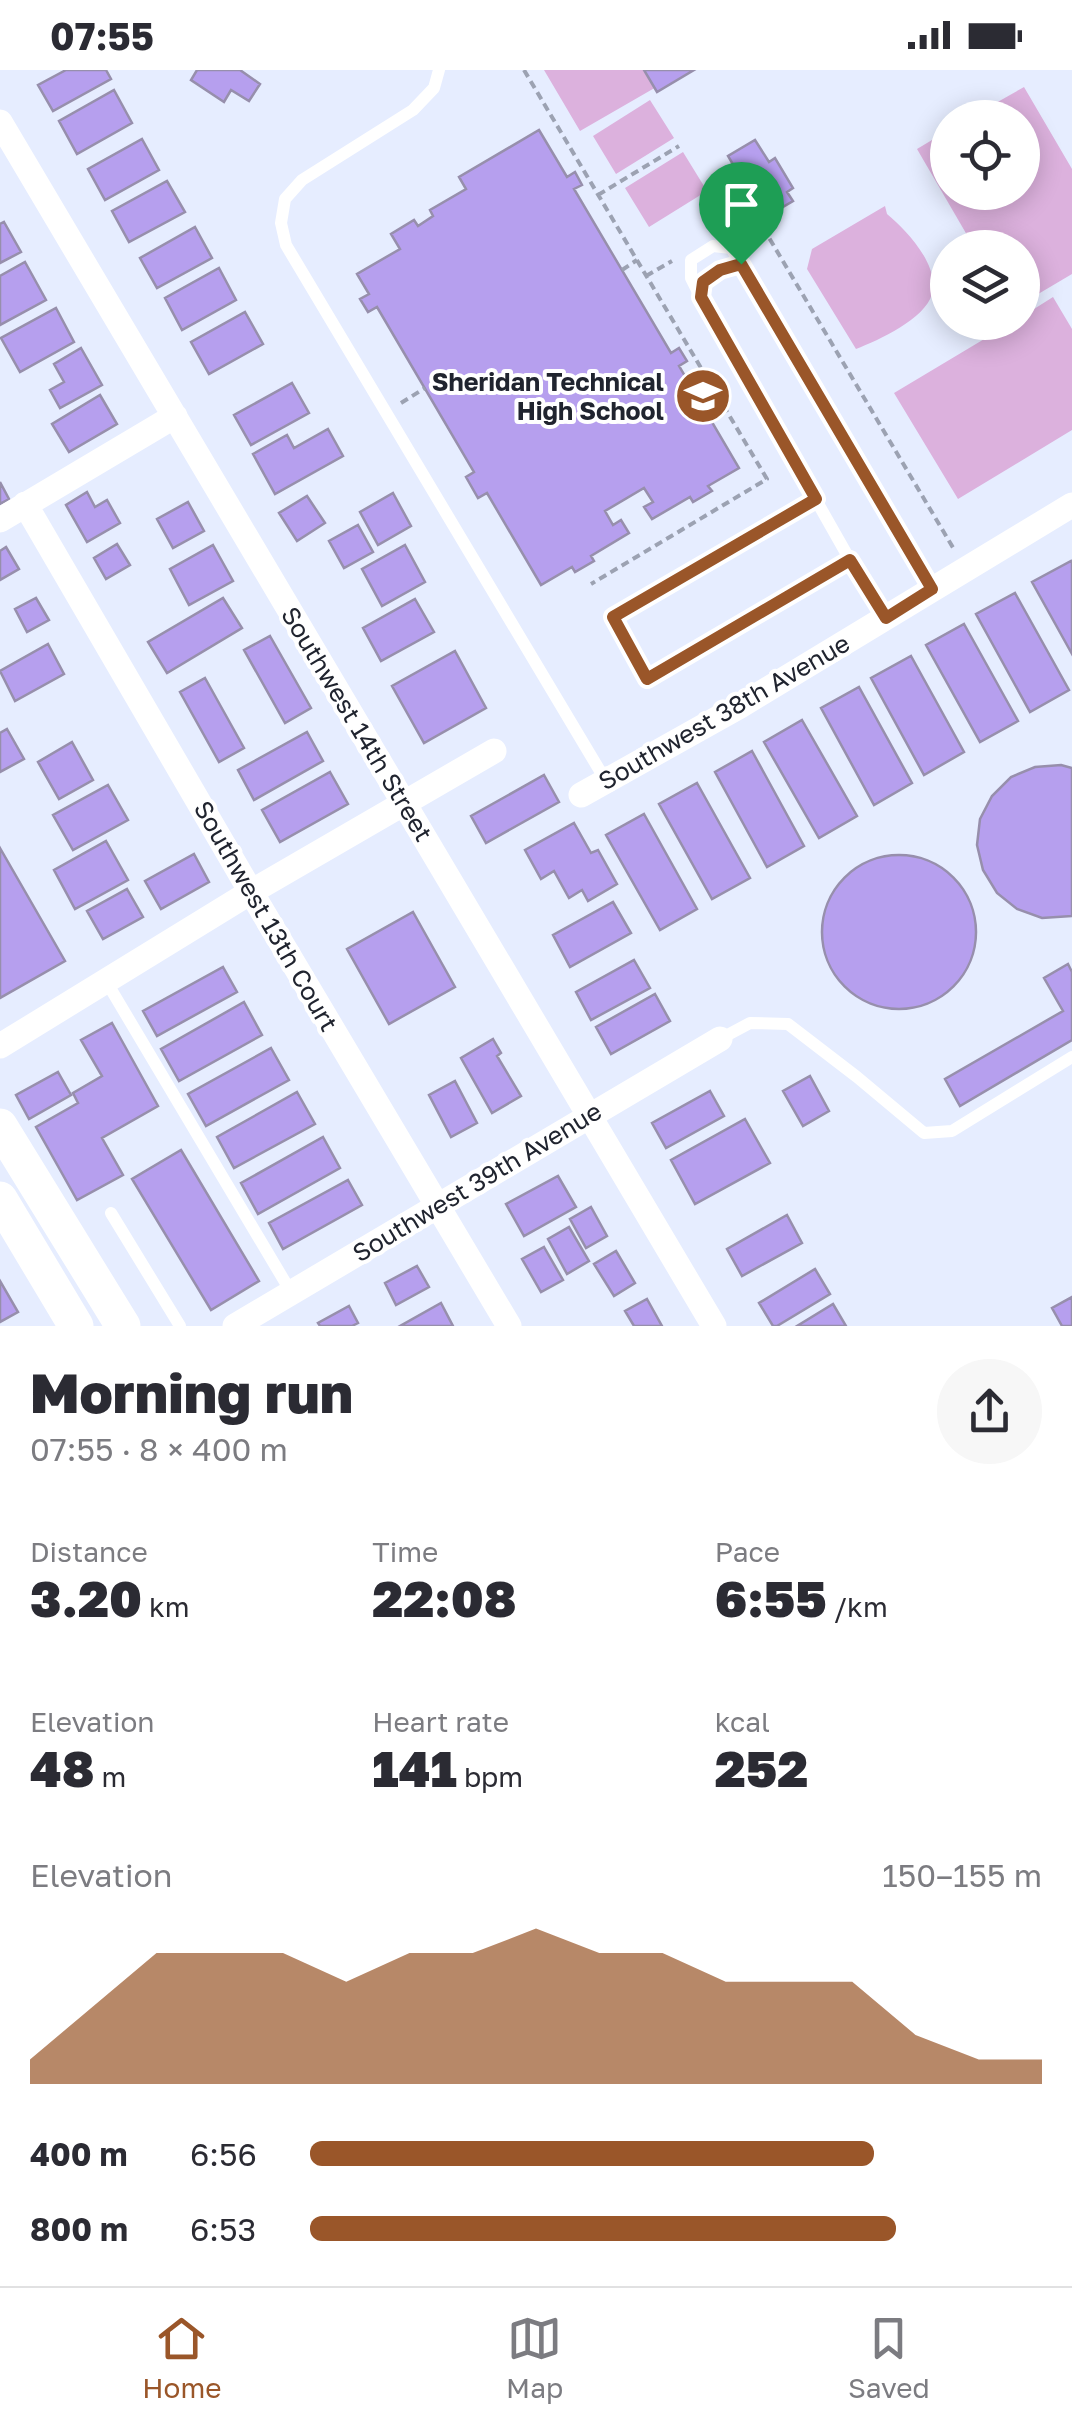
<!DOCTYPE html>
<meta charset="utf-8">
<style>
body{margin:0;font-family:"Golos Text",sans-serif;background:#f7f7f7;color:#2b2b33;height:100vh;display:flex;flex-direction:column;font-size:38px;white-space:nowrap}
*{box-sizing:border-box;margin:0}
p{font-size:32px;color:#7c7c81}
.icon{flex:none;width:55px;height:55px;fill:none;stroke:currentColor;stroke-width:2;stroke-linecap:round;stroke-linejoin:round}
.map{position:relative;height:1256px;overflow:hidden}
.details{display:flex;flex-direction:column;background:#fff;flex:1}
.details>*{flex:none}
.buttons{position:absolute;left:930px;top:30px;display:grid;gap:20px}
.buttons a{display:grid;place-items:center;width:110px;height:110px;border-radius:50%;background:#fff;box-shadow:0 5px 25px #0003;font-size:50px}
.pin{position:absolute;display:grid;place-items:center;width:85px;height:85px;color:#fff;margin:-102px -42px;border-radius:50% 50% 50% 0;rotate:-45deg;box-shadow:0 0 10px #0007}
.pin .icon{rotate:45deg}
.round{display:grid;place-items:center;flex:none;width:105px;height:105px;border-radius:52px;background:#f7f7f7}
.headline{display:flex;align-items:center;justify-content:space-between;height:170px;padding:0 30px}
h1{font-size:55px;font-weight:800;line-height:75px}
.metrics{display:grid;grid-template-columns:repeat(3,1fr);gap:15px;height:170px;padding:10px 30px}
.metrics div{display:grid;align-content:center}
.metrics b{font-size:50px;font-weight:800}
.metrics small{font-size:28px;font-weight:400}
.metrics p{font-size:28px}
.chart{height:280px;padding:20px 30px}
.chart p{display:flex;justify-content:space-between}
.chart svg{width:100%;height:180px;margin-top:10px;fill:#9a5629;opacity:.7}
ul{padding:0 30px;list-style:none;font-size:32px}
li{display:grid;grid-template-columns:160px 120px 1fr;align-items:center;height:75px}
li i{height:25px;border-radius:12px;background:#9a5629}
.status{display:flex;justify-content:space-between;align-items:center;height:70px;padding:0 50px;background:#fff;direction:ltr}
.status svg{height:28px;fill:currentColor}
.tab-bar{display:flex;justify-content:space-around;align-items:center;height:140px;border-top:2px solid #e1e1e2;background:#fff;font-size:28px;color:#7c7c81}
.tab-bar a{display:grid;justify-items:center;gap:5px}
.tab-bar .active{color:#9a5629}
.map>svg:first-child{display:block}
.green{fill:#dcb1dd}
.building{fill:#b69fee;stroke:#978fac;stroke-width:2.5}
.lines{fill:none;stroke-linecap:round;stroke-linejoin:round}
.path{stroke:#9ca2b2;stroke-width:4;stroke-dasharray:8 5;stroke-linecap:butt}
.lane{stroke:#fff;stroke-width:12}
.street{stroke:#fff;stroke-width:25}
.secondary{stroke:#fff;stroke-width:35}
.route-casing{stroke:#fff;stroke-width:20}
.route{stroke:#9a5629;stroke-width:12}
.labels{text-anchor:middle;stroke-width:8;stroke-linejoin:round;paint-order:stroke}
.poi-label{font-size:25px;font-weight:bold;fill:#20242f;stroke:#fff;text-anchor:end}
.street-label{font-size:25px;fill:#20242f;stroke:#fff}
</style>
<div class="status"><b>07:55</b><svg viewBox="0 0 49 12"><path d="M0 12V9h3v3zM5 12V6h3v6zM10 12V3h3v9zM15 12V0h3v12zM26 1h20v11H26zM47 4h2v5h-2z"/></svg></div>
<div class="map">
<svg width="1072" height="1256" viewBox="0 0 1072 1256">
<rect width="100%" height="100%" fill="#e6edff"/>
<path class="green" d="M544,0H648L658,16L580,61Z
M1024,17L1072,99V204L1023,233L1022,178L974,177L917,79L947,61L948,122H1022V48L971,47Z
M650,30L674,68L616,104L593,66Z
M683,82L707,121L649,157L625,118Z
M885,136L887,144C906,160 940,195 932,224C925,249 879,270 856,279L807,199L812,179Z
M1053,227L1072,259V360L958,429L894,323L1011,253L1022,252L1023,246Z"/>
<path class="building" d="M66,0H106L111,9L53,41L38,15Z
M197,0H240L260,14L249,31L231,20L224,32L191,10Z
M644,0H694L657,22Z
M114,20L132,53L77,84L59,51Z
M539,60L567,107L575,102L582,115L574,119L671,283L679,278L687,291L679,296L739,398L708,416L712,421L693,432L690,427L652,449L644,437L653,432L644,418L605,441L613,455L621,450L629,463L591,486L594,491L575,502L572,497L541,515L487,423L478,428L466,407L474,402L377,237L368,242L360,229L369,224L357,204L400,179L391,164L414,150L418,156L433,146L430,140L466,119L459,107Z
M142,69L159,100L105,130L88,99Z
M755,70L769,92L775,88L793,118L787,122L793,131L764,148L758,138L753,141L735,111L741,108L728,86Z
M167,111L185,142L129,172L112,141Z
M4,152L21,182L0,193V154Z
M195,157L212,188L157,218L140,188Z
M25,192L46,230L0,255V206Z
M219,198L236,230L182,260L165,228Z
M56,238L74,272L20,302L1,268Z
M245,242L263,274L209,304L191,272Z
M81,278L102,315L60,338L50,320L64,312L54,294Z
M292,313L309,343L251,375L234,345Z
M100,325L117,354L69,382L52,354Z
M328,359L343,386L275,424L253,384L287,365L294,378Z
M0,412L9,429L0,434Z
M87,422L95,437L107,430L120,453L87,472L66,435Z
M393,423L411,456L378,475L360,442Z
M307,426L325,453L297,471L279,443Z
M188,432L204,461L173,478L157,449Z
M358,455L373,482L344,498L329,471Z
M117,474L130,495L106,509L94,488Z
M213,475L233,511L189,535L170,499Z
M405,475L425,512L382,536L362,499Z
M6,477L19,499L0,510V481Z
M1071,491L1072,493V584L1032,512Z
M1015,523L1069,620L1030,642L976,544Z
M36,528L49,550L27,562L15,539Z
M223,528L242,558L167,603L148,572Z
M415,529L434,562L381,591L363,558Z
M964,554L1018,651L980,672L926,575Z
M270,566L311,638L285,653L244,580Z
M48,574L64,604L15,631L0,601Z
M455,581L486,638L424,673L392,616Z
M911,586L964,682L924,705L871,608Z
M205,608L244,678L219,692L180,622Z
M859,617L912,713L874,735L821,638Z
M802,650L857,746L819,768L764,672Z
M7,659L24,689L0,702V663Z
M307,662L323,691L254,730L238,700Z
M72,672L93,710L59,729L38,692Z
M752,681L804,776L767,797L715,702Z
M1061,695L1072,698V846L1042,848L1017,839L997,823L983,800L977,775L980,749L992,726L1011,707L1035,697Z
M330,702L348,734L280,772L262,740Z
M544,705L559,732L486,773L471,746Z
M697,713L750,808L712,829L659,734Z
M108,715L128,750L73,780L53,745Z
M644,744L697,839L660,860L606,765Z
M574,753L591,783L598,780L617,814L588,831L582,820L569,828L554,801L541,809L525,780Z
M106,771L128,810L75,839L54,800Z
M0,778L65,891L0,928Z
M194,784L209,812L161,839L145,811Z
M822 862a77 77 0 1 1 154 0a77 77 0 1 1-154 0Z
M127,819L143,847L103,869L87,841Z
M613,832L631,863L570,897L553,865Z
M413,842L455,917L389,954L347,879Z
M634,890L650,918L591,950L576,922Z
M1068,894L1072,902V970L960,1036L945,1009L1063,941L1044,908Z
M223,897L237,922L157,966L143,941Z
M655,924L670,951L611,984L596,957Z
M244,932L262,965L179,1011L161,979Z
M112,953L158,1036L102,1068L123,1105L77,1130L36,1057L78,1033L73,1023L102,1006L81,970Z
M493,969L501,983L497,986L521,1026L492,1043L461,988Z
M271,978L289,1010L206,1056L188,1024Z
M58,1002L71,1025L29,1049L16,1025Z
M810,1006L829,1041L803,1056L783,1021Z
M455,1011L477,1053L451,1067L429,1025Z
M710,1021L724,1046L666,1078L652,1053Z
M297,1022L315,1054L234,1098L217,1067Z
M745,1049L770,1093L695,1134L671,1090Z
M323,1067L340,1098L258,1144L241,1113Z
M181,1080L259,1211L211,1240L132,1109Z
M558,1106L576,1137L524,1166L506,1134Z
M348,1110L362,1135L283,1179L269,1153Z
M591,1137L607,1166L586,1178L570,1149Z
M787,1145L802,1173L742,1206L727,1179Z
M569,1157L589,1191L567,1204L548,1169Z
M544,1177L563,1210L541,1222L522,1189Z
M616,1181L635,1213L614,1226L594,1194Z
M417,1196L429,1217L396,1235L385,1213Z
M815,1199L830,1224L777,1256H773L759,1233Z
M0,1211L18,1242L0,1252Z
M1072,1227V1256H1062L1052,1238Z
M647,1229L662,1256H634L625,1241Z
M441,1233L453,1256H400Z
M833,1234L846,1256H797Z
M349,1236L358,1253L352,1256H320L318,1253Z"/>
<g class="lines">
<path class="path" d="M524,0L767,409L591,514
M598,125L679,76
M723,160L728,157L765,161L955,481
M622,200L637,190
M646,206L672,191
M401,333L425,318"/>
<path class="lane" d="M439,0L434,18L413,40L302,110L285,129L281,153L286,175L606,711
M700,226L691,208V190L713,176L731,178L741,194
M816,429L613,547L647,609L850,490
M885,548L850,490L701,227L703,211L720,199L741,194L933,519
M106,911L291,1222
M720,969L750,953L788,954L857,1007L924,1063L952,1061L1072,987
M111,1143L180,1256"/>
<path class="street" d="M0,52L714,1256
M25,434L251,822L509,1256
M0,450L175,346
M581,725L740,636L1072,435
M0,976L251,822L494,681
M235,1256L720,969"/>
<path class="secondary" d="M0,1056L123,1256
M0,1129L76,1256"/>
</g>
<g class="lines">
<g class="route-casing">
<path id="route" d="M741,194L932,519L886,548L850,490L647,609L613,547L816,429L701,227L703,212L720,200Z"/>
</g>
<use href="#route" class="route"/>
</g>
<defs>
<g id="school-disc" transform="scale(2.875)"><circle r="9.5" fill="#9a5629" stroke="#fff"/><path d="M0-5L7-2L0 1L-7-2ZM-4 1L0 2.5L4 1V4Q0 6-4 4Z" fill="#fff"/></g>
</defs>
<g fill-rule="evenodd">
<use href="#school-disc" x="703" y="326"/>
</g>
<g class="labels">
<g class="poi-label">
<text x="664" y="321">Sheridan Technical<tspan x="664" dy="29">High School</tspan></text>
</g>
<g class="street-label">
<text transform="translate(724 642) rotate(-30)" y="9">Southwest 38th Avenue</text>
<text transform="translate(357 654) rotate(59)" y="9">Southwest 14th Street</text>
<text transform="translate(266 846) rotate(60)" y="9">Southwest 13th Court</text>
<text transform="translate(477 1112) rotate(-31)" y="9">Southwest 39th Avenue</text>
</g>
</g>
</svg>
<div class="buttons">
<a><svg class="icon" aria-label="locate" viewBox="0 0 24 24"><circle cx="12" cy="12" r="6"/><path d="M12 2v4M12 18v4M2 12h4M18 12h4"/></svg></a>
<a><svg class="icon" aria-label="layers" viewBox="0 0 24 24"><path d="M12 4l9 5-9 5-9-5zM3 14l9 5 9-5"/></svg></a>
</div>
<div class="pin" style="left:741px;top:194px;background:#1e9e55"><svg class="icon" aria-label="arrive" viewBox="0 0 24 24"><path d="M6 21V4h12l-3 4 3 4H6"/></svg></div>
</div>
<section class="details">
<div class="headline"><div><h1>Morning run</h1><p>07:55 · 8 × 400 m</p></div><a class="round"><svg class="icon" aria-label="share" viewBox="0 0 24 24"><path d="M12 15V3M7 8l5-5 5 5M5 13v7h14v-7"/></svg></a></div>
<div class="metrics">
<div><p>Distance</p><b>3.20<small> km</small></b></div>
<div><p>Time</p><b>22:08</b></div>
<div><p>Pace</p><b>6:55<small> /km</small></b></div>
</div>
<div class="metrics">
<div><p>Elevation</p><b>48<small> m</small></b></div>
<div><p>Heart rate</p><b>141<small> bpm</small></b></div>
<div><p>kcal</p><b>252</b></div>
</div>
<div class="chart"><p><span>Elevation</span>150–155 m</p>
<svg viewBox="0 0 160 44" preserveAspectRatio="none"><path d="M0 44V38L10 25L20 12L30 12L40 12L50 19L60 12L70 12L80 6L90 12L100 12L110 19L120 19L130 19L140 32L150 38L160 38V44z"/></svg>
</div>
<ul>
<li><b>400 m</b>6:56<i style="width:77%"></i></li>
<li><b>800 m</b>6:53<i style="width:80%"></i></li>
</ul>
</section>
<nav class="tab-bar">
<a class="active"><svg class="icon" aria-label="home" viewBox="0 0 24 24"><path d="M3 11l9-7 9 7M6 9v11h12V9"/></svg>Home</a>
<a><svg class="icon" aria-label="map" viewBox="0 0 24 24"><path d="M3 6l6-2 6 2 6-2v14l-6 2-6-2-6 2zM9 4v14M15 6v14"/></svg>Map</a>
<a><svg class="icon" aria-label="saved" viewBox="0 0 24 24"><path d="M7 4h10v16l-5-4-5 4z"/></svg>Saved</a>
</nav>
